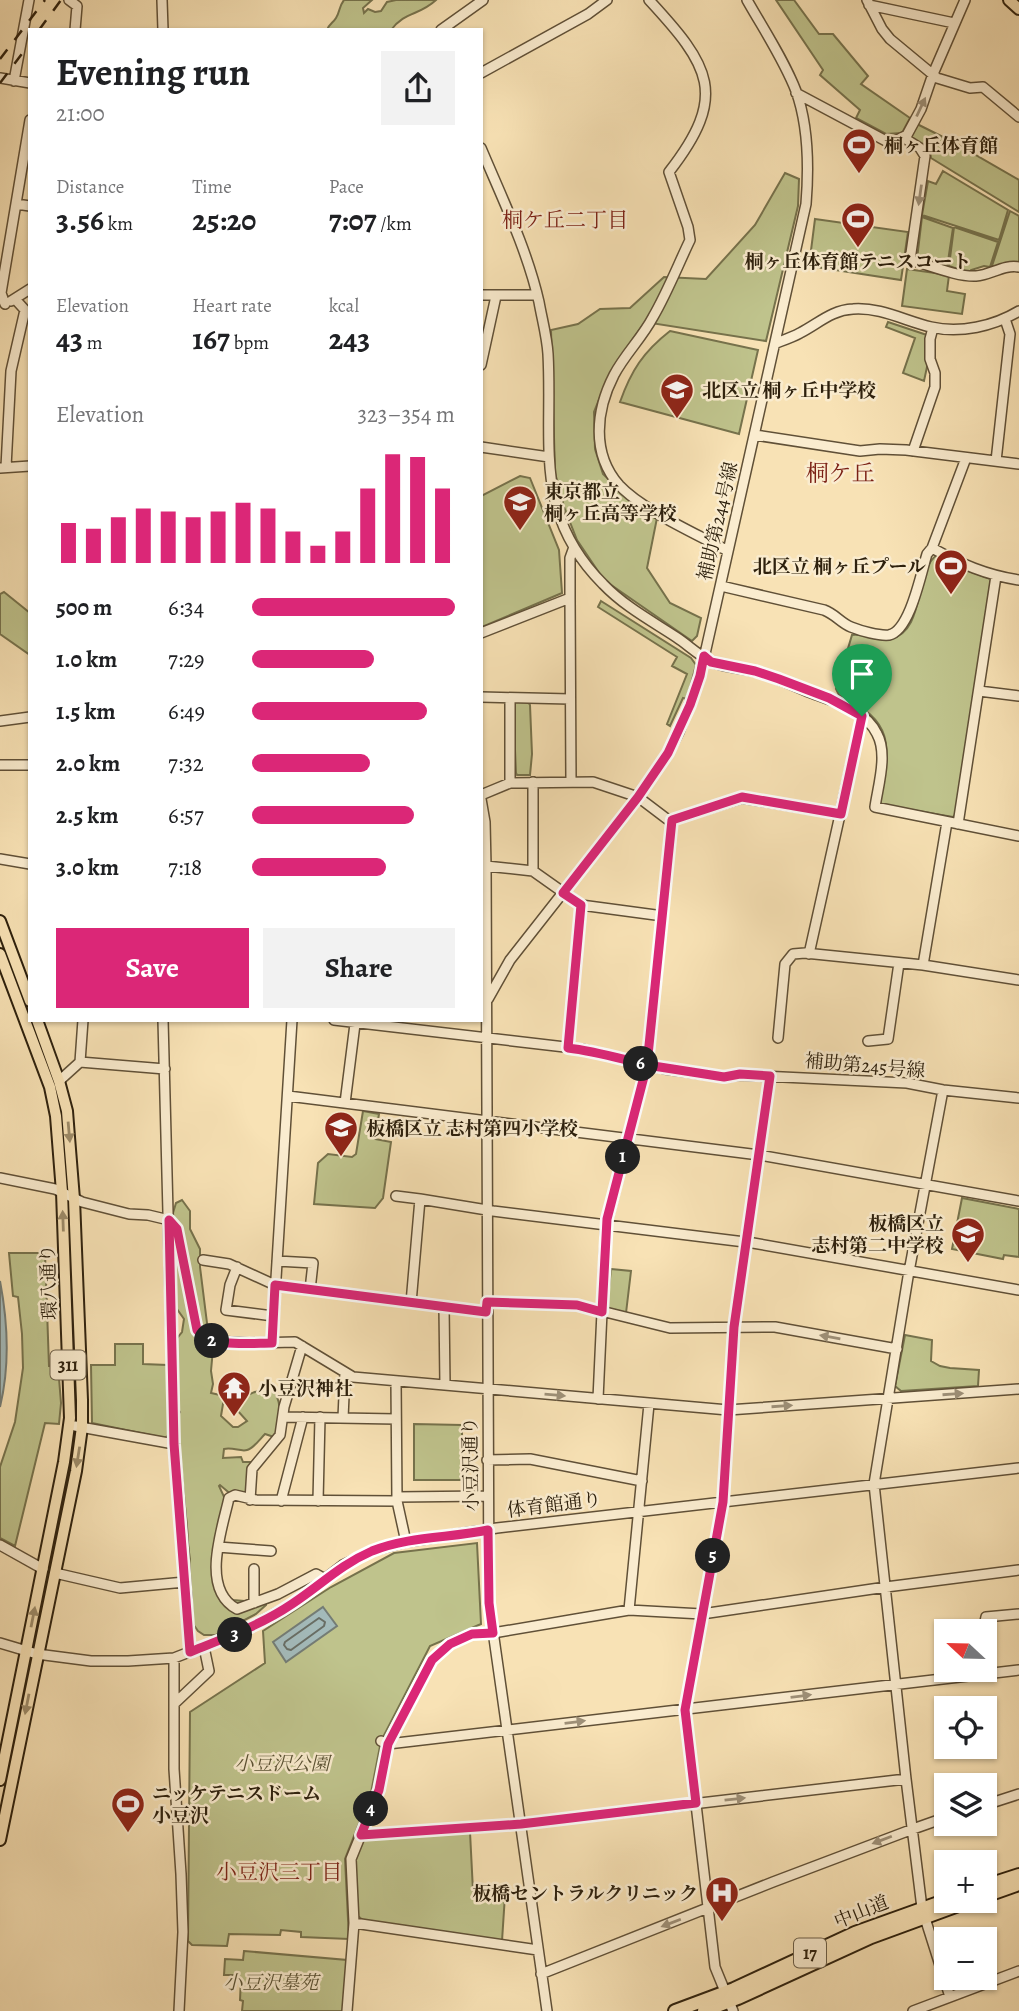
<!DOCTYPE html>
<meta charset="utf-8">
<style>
body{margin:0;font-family:Alegreya,"Noto Serif JP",serif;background:#f2f2f2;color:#202124;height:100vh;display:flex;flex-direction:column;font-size:26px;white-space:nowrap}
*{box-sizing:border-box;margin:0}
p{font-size:23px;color:#757577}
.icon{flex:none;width:38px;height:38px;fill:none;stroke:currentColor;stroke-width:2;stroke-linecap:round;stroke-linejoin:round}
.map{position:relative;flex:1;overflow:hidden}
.details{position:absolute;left:28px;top:28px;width:455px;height:994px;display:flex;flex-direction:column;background:#fff;border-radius:0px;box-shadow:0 2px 5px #0004}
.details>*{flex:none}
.needle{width:46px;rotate:292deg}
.buttons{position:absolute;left:934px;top:1619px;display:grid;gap:14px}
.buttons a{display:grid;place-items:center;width:63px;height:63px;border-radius:0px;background:#fff;box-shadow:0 2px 5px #0004;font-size:35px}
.pin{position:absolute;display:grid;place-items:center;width:60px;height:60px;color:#fff;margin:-72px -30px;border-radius:50% 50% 50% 0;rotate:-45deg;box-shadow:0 0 7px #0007}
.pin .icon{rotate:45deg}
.km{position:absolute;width:35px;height:35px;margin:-18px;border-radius:50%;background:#222;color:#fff;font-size:19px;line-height:35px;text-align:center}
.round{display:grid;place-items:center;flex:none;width:74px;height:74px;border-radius:0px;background:#f2f2f2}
.summary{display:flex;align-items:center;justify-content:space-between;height:119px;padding:0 28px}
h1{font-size:38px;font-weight:600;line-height:52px}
.figures{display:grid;grid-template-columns:repeat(3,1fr);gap:10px;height:119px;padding:7px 28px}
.figures div{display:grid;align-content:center}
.figures b{font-size:30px;font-weight:600}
.figures small{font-size:19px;font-weight:400}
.figures p{font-size:19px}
.chart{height:196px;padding:14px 28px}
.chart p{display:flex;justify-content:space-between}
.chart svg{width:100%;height:126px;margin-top:7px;stroke:#db2777;stroke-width:6}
.primary-button{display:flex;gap:14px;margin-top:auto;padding:14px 28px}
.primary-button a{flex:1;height:80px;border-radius:0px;background:#db2777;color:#fff;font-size:28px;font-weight:600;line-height:80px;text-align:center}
.primary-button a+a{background:#f2f2f2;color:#202124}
ul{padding:0 28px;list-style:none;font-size:23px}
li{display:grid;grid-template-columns:112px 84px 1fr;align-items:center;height:52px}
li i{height:18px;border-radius:9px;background:#db2777}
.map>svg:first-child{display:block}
.green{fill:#bfc38c;stroke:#76724c;stroke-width:2}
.water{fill:#a3baba;stroke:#747c75;stroke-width:2}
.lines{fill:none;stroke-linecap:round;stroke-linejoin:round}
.shore{stroke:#686d64;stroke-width:2}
.minor-casing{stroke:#605037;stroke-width:12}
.major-casing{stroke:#2d200d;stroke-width:14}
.highway-casing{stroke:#2d200d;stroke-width:16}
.minor{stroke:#faeccf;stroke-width:9}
.major{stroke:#f8e2b5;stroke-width:10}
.highway{stroke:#f8e2b5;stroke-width:12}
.rail{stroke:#2d200d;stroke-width:2.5;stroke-dasharray:12 12;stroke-linecap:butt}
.oneway{fill:#9e9078}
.oneway2{fill:#9d8b69}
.route-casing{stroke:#fff;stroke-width:14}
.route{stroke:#db2777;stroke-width:9}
.labels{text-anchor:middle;stroke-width:5;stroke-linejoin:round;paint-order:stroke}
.shield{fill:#faeccf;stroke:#6a5d47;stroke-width:2}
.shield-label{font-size:18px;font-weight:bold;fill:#2d200d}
.poi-label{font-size:19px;font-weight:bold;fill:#2d200d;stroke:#faeccf;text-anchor:start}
.street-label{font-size:19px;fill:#2d200d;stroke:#faeccf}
.park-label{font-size:19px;font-style:italic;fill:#595133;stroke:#faeccf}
.neighbourhood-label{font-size:21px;fill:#7a1f14;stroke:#faeccf}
.quarter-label{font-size:23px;fill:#7a1f14;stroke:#faeccf}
</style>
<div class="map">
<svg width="1019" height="2011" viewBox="0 0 1019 2011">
<rect width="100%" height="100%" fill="#f8e2b5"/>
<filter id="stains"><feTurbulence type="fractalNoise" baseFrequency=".00286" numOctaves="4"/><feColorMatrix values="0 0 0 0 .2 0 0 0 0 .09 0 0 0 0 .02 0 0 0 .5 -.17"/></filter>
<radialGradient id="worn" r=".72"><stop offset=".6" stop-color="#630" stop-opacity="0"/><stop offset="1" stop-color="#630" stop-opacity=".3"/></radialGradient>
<path class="green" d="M344,0H372L363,8L364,13L368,9L375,12L381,11L387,2L396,0H436C419,16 405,11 391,30H327C329,24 333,23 336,18C340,12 339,6 344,0Z
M776,0H794L819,34H833L868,76L861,84L910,118L902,133L886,134L856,118L860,110L820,75L823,70Z
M917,124L953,142L1019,180V212L931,158L930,151L910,137Z
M943,171L1008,210L999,240L922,215L928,181L936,184Z
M785,173L799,179L798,206L766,341L645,322L632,340L607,380L594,412L595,449L603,474L630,500L657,518L647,568L670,603L701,618L697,636L692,641L604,580L577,540L564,507L555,473L551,330L578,324L600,309L630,308L664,277L706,279L755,225Z
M1010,211L1019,216V264L1012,262L991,269Z
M922,217L953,228L947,268L917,259Z
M815,219L908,232L901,280L809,266Z
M954,227L998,242L990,267L984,266L971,270L969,273L949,266Z
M907,269L949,275L947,291L965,294L962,314L902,306Z
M888,322L927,335V367L924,381L903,373L915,338L886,327Z
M670,331L758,350L739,434L620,402C631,371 643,352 670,331Z
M520,476L530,478L559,550L562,593L482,627L481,496Z
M937,555L958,567L991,579L956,814L953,817L883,805L880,802C890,745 896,722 839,695L836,689L852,635C865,633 877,642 890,639C926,632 914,570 937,555Z
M4,592L30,613V655L0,634V594Z
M601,601L691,658L696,665L687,699L683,698L670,726L667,724L687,674L672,666L677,657L598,607Z
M516,701L528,702L530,705L532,754L530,775H517L516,773L513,703Z
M363,1111L379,1114L375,1139L391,1142L383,1198L375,1208L314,1204L318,1163L328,1154L352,1157L356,1154Z
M962,1198L1019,1209V1257L1004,1255L1003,1259L952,1249Z
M182,1200L190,1211V1229L200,1249V1267L207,1323L200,1338L213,1349L211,1371L213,1384L211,1393L220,1395L224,1398L221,1416L233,1427H238L247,1421L237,1410L236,1405C245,1394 260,1388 274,1390C282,1405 282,1422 274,1437L265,1434C260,1439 253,1449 247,1450C241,1452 233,1447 224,1449L223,1458L241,1457L243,1462H258L250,1500L233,1496L220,1485L219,1486L226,1501L212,1556L218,1593L233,1600L266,1603V1605L256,1614L216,1635H204L198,1631L193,1624L191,1606L192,1597L188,1569L190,1559L184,1518L179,1458L180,1454L177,1447L178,1415L180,1412L177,1408V1363L174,1355V1342L182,1332L184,1319L172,1302V1253L175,1237L173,1213L176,1203Z
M9,1253H45L49,1366H58L61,1403L59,1424L45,1423L15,1546L0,1538V1467L15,1422L23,1368L22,1334L18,1297L13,1296Z
M611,1269L631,1271L626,1313L610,1309L607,1306Z
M905,1335L932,1340L931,1361L940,1366L950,1368L979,1370L978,1386L901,1391L895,1386Z
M115,1344H143V1364L167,1365L170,1434L165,1438L92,1423L91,1365H115Z
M414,1424L462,1425V1480H414Z
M477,1543L481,1624L430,1646L381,1741L371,1793L345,1859L349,1939L301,1937V1932L281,1930L280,1935L229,1934L227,1946L192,1945L188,1941L190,1712L265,1663L263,1631L331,1587L394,1553Z
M470,1832L473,1891L505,1895L502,1941L364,1921L358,1916L355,1859L363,1840Z
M244,1951L347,1960L344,2011H242L243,2001L240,2000L241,1978L236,1975H224L225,1959L243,1960Z"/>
<path class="water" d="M0,1281C8,1323 10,1366 0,1407Z
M323,1607L337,1626L286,1662L273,1642Z"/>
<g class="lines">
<path class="shore" d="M319,1618L325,1622L324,1626L291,1650L287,1649L284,1645L285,1642Z"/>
<g class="minor-casing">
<path id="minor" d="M69,0L77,6L75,30
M162,0L163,30
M649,0C710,66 729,95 669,172L688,227L690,240C678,265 667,293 653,317C642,338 625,354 614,375C596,410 591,453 619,485C642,510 697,534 728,551
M867,0L882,29L890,39L937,78L970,88L983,87L1019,117
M869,5L954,23
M441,30L483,0
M481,73L588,14L607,0
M0,78L30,83
M14,81L29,0
M796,93L886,141H895L907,135L921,109L933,74L965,0
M904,138L920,148L925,156L910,260C929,265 957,277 976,276C991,275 1004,264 1019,267
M481,148C502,198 527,249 539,302C542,319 547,337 548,354C553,442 532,513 603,584C624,606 650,620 676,637C687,644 698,655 710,661C721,668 744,668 757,672C776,677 793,686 811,693C835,702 865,709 877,734C888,754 878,786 875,807L1019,836
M16,204L30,206
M481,295H537
M11,301L30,289
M5,304L1,293L30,120
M776,343C784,340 793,337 800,333C819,323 832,310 853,309C881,307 905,321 931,327C960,334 994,326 1019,311
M481,365L496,296
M755,435L860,451L880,449L906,450L1019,464
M481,447L549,457
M913,451L935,387V373L930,359V339L933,328
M996,461L1010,334L1005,319
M6,467L11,371L25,310L15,299
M0,468L30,466
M932,548C961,564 986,575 1019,580
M721,586L824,610C835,614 841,623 851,627C861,631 879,636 889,635C910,631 921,573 927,554L932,548L966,458
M481,633L570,598
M979,691L1019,696
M481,697L570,699
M510,698V783
M0,721L30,717
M0,765H30
M533,782V871
M571,782L570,598V558L574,547
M481,795L510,783L593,782L638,797L667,819L672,820L742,798L841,814
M481,799L485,822L486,866L489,1603L547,2011
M958,824L996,576
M0,859L30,864
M486,866L533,871L581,905L663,916
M809,954L862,716
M923,965L947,822
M488,999L510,960L638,797L668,753L679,732L700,676L806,204C809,167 809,127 796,91C784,60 764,30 747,0
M163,1020L174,1444L182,1527L190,1652
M334,1020L582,1049L665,1069L724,1077L740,1075L907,1083L943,1090L1019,1098
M778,1038L785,964L793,954L805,953L923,965L1019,980
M868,1041L888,1039L899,963
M568,1048L581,905
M80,1062L165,1069
M59,1081L80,1062L83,1020
M288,1096L759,1155L1019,1201
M345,1103L355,1024
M0,1178L55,1189L82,1202L129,1214L148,1215L169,1220L177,1229L197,1330L201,1335L213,1341L249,1343L295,1342L353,1377L728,1410L1019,1389
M396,1196L420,1199
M203,1260L229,1264L275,1285L486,1312
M277,1261L313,1263L310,1290
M237,1267L230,1285L226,1310L273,1316
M487,1302L577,1305L670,1328L775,1327L897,1349
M411,1303L420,1199L493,1211L753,1243L1019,1290
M444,1307L445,1385
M272,1343L292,1020
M396,1381L397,1501L406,1542
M598,1399L606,1225L647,1065L672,820
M283,1417L396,1419
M343,1418L345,1373
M75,1426L174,1444
M487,1460L530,1459L642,1481
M397,1497L487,1496
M250,1500L252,1469L280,1435L284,1407L302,1346
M281,1501L303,1417
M318,1501L320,1417
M0,1545L43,1569
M218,1547L271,1551
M254,1569V1603
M55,1573L120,1588L185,1582
M325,1579L316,1574L278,1594L237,1609C200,1589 222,1530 229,1498L235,1495L256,1500L397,1501
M629,1610L649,1404
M983,1631L986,1617L1019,1614
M0,1643L37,1654L91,1661H128L174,1658L243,1631L291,1605L343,1565L375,1550L406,1542L497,1528L1019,1468
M174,1658V1769L181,1874L183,1932L179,2011
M174,1704L209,1671L204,1647
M381,1741L388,1744L1019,1670
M985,1805L1019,1794
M361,1835L521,1824L906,1779
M922,1908L906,1779L874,1484L908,1277L943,1090
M925,1918L950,1997
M354,1923L538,1950
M541,1974L773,1882L913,1829L947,1817
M347,2011L354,1923L351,1859L379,1790L388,1744L432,1660L450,1644L472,1634L493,1633L629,1610L702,1614L886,1587L1019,1570
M733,2011L715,1967L685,1710L723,1502L734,1327L770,1076
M913,2011L1019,1971"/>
</g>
<g class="major-casing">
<path id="major" d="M1009,0L1019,9
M0,921L30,1001
M0,954L50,1087L56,1116L62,1192L70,1418L64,1462L0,1780
M0,1840L76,1471L82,1427V1400L74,1199L69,1137L67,1111L59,1081L37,1020"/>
</g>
<g class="highway-casing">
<path id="highway" d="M985,1886L1019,1875
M985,1896L1019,1884
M675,2011L734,1989L855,1933L947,1900
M704,2011L738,1998L871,1937L972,1900"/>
</g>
<use href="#minor" class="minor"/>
<use href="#major" class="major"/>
<use href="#highway" class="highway"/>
<path class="rail" d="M39,30L61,0
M0,59L45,0
M0,83L30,43"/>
</g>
<defs><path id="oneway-solid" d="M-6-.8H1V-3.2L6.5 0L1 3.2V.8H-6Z" transform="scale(1.75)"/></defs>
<g class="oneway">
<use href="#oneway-solid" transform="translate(921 107) rotate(-65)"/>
<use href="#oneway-solid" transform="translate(920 195) rotate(98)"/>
<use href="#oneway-solid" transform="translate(830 1337) rotate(-170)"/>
<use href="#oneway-solid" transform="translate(953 1394) rotate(-4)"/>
<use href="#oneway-solid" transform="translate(555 1395) rotate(5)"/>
<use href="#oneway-solid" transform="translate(782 1406) rotate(-4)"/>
<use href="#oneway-solid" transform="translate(801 1696) rotate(-7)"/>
<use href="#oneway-solid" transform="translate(575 1722) rotate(-7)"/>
<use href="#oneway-solid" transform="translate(735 1799) rotate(-6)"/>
<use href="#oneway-solid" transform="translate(882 1840) rotate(159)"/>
<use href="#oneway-solid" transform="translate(671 1923) rotate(159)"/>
</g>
<g class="oneway2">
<use href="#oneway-solid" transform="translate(69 1132) rotate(85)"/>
<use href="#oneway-solid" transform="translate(63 1221) rotate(-92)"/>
<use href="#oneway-solid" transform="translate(78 1457) rotate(99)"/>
<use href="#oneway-solid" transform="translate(33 1617) rotate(-79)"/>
<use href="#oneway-solid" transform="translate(27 1704) rotate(101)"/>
</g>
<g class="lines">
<g class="route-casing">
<path id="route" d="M862,716L841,814L742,797L672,820L647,1065L607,1219L602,1312L577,1305L487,1302L486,1312L275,1285L272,1343C251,1343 211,1348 197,1330L177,1229L169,1220L174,1444L190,1652C225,1638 261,1625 292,1604C321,1585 340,1565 372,1551C409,1536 450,1538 488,1530L489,1603L493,1633L472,1634L450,1644L432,1660L388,1744L379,1790L361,1835L521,1824L696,1803L685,1710L723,1502L734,1327L770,1076L740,1074L724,1077L647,1065C621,1059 595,1051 568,1048L581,905L563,893L638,797L668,753L690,705L700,676L704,656L711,662L755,671L779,679L829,698L862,716"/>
</g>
<use href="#route" class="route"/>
</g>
<defs>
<g id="stadium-pin" transform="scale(1.75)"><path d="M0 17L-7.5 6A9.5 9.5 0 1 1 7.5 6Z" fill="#8f2418" stroke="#faeccf"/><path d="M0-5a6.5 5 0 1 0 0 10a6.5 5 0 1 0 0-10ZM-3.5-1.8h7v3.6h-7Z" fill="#fff"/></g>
<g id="school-pin" transform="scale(1.75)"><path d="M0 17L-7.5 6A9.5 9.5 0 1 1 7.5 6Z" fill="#8f2418" stroke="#faeccf"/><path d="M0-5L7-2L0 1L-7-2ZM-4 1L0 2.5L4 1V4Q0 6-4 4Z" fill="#fff"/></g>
<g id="temple-pin" transform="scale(1.75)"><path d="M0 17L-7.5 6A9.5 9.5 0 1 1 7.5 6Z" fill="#8f2418" stroke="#faeccf"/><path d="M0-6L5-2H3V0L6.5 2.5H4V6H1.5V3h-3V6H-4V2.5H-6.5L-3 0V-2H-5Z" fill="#fff"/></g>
<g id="hospital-pin" transform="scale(1.75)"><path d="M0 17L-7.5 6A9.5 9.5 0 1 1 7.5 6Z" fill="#8f2418" stroke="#faeccf"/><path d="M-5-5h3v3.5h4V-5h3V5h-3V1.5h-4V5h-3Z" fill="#fff"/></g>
</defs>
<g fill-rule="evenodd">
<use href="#stadium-pin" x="859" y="145"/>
<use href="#stadium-pin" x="858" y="219"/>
<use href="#school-pin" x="677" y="390"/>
<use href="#school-pin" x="520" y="502"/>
<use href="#stadium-pin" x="951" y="566"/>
<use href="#school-pin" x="341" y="1128"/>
<use href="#school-pin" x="968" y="1234"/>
<use href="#temple-pin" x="234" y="1388"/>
<use href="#stadium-pin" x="128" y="1804"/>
<use href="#hospital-pin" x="722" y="1893"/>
</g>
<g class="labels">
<g class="shield">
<rect x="50.5" y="1350.5" width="35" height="29" rx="5"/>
<rect x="794" y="1938.5" width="32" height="29" rx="5"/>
</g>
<g class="shield-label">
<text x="68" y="1371">311</text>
<text x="810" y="1959">17</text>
</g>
<g class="poi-label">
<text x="884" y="152">桐ヶ丘体育館</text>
<text x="858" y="268" text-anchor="middle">桐ヶ丘体育館テニスコート</text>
<text x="702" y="397">北区立 桐ヶ丘中学校</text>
<text x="544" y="498">東京都立<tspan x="544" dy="22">桐ヶ丘高等学校</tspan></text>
<text x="926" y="573" text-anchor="end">北区立 桐ヶ丘プール</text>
<text x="366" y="1135">板橋区立 志村第四小学校</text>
<text x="944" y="1230" text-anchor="end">板橋区立<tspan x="944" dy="22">志村第二中学校</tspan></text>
<text x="258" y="1395">小豆沢神社</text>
<text x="152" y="1800">ニッケテニスドーム<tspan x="152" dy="22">小豆沢</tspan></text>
<text x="698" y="1900" text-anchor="end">板橋セントラルクリニック</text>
</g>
<g class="street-label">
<text transform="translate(717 521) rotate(-77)" y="7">補助第244号線</text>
<text transform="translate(865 1065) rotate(5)" y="7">補助第245号線</text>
<text transform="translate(48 1282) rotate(-92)" y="7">環八通り</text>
<text transform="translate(470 1464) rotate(-91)" y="7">小豆沢通り</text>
<text transform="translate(554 1504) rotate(-7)" y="7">体育館通り</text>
<text transform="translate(861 1911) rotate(-22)" y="7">中山道</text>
</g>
<g class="park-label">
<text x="282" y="1770">小豆沢公園</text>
<text x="271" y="1989">小豆沢墓苑</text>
</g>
<g class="neighbourhood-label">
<text x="565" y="227">桐ケ丘二丁目</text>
<text x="279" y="1879">小豆沢三丁目</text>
</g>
<g class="quarter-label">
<text x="840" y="481">桐ケ丘</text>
</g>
</g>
<rect width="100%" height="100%" filter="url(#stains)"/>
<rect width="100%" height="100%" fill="url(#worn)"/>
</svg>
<div class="buttons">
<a><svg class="needle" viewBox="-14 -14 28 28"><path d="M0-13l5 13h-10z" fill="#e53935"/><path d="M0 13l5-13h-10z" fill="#757577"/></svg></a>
<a><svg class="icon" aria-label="locate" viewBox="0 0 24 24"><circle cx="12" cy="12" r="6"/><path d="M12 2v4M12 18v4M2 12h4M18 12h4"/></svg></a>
<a><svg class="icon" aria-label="layers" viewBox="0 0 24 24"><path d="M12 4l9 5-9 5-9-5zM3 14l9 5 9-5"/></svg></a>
<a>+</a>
<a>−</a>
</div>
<div class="pin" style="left:862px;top:716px;background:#1e9e55"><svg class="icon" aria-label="arrive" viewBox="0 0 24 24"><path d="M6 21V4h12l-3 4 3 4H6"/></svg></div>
<b class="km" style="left:623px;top:1157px">1</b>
<b class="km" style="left:212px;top:1341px">2</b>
<b class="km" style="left:235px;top:1635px">3</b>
<b class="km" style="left:371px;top:1809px">4</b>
<b class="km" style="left:713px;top:1556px">5</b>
<b class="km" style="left:641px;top:1064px">6</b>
<section class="details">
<div class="summary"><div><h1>Evening run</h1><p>21:00</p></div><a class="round"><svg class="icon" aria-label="share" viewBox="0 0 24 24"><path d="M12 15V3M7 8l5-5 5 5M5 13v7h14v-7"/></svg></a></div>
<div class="figures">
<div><p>Distance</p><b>3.56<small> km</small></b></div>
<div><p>Time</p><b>25:20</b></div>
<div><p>Pace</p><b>7:07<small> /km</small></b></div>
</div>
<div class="figures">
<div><p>Elevation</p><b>43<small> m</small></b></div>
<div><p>Heart rate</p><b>167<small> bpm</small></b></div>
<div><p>kcal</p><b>243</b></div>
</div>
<div class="chart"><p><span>Elevation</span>323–354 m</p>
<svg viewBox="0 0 160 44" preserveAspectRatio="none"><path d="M5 44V30M15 44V32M25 44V28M35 44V25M45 44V26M55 44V28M65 44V26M75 44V23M85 44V25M95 44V33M105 44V38M115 44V33M125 44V18M135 44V6M145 44V7M155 44V18"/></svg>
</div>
<ul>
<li><b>500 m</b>6:34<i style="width:100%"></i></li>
<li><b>1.0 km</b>7:29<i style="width:60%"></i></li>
<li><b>1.5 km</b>6:49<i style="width:86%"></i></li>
<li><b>2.0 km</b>7:32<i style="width:58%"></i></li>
<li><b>2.5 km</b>6:57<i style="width:80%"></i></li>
<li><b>3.0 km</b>7:18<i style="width:66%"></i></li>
</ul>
<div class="primary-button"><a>Save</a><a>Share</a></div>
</section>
</div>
